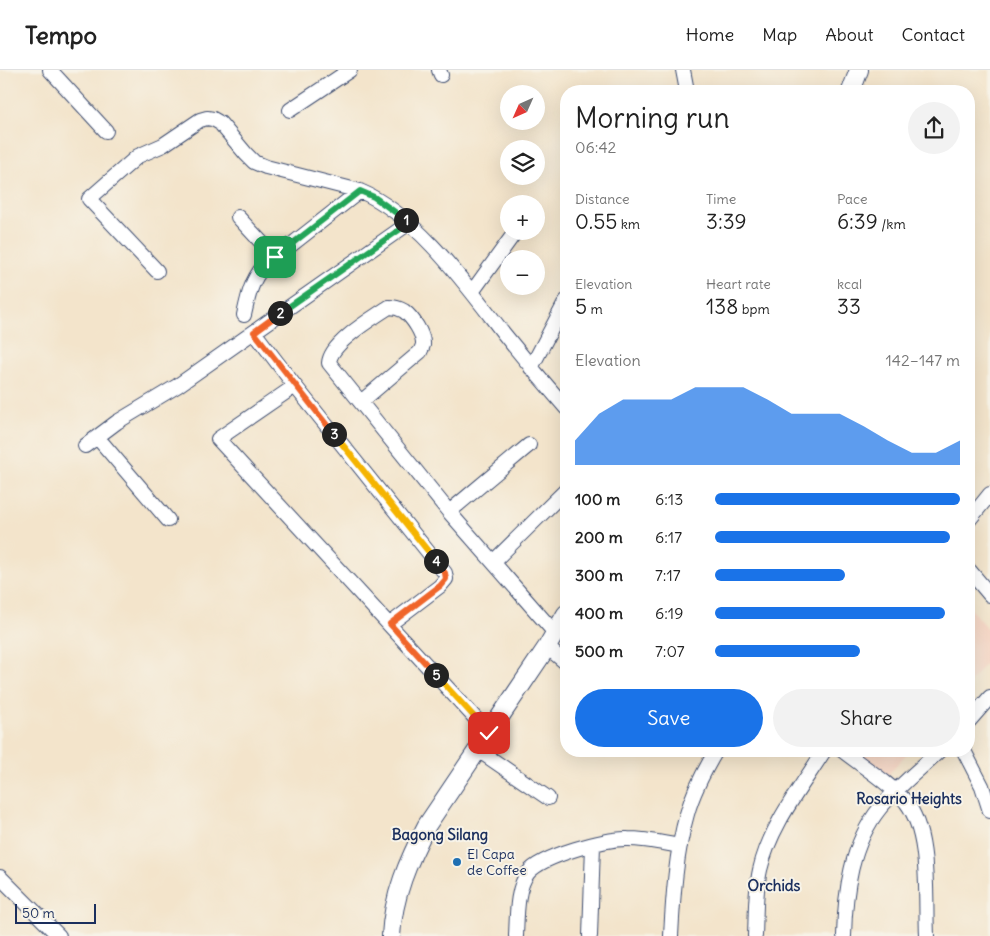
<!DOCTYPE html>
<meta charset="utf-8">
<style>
body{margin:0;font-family:Delius,sans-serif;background:#f2f2f2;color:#222;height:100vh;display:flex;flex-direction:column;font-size:19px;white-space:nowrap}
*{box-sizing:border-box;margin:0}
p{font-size:16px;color:#767676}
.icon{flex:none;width:28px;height:28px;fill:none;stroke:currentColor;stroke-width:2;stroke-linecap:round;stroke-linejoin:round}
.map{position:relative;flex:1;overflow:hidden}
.sheet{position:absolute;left:560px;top:15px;width:415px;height:672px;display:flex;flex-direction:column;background:#fff;border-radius:20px;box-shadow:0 5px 20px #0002}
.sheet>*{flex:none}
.needle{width:32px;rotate:225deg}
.fabs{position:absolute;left:500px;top:15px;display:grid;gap:10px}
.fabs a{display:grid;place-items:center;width:45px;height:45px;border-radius:50%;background:#fff;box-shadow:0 5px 20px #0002;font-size:25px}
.scale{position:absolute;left:15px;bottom:12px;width:81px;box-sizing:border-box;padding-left:5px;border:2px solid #1b2f5e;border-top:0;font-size:14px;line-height:18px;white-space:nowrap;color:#1b2f5e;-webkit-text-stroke:4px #f7f3e8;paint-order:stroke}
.pin{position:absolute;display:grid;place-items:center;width:42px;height:42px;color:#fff;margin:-21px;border-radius:10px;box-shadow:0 2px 8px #0006}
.km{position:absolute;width:25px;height:25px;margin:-12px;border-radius:50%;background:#222;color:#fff;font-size:14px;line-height:25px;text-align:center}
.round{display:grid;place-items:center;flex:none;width:52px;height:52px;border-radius:26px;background:#f2f2f2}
.headline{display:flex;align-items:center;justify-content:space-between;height:85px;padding:0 15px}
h1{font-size:28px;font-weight:600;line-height:38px}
.stats{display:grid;grid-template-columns:repeat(3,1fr);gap:8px;height:85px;padding:5px 15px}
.stats div{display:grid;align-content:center}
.stats b{font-size:21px;font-weight:600}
.stats small{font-size:14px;font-weight:400}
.stats p{font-size:14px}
.chart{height:140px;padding:10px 15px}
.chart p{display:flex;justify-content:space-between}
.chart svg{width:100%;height:90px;margin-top:5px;fill:#1a73e8;opacity:.7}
.action{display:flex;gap:10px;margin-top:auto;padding:10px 15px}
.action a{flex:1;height:58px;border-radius:30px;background:#1a73e8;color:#fff;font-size:20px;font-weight:600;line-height:58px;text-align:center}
.action a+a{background:#f2f2f2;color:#222}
ul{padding:0 15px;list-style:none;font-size:16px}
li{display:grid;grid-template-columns:80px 60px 1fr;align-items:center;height:38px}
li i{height:12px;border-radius:6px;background:#1a73e8}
header{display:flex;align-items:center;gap:30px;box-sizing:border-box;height:70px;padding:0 25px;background:#fff;border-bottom:1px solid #e0e0e0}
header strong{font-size:24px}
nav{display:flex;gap:28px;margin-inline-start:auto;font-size:18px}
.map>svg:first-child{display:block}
.built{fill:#f5d3c1}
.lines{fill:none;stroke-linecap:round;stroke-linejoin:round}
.minor-casing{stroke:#3b4a6e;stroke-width:16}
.major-casing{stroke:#3b4a6e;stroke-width:20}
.minor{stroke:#fff;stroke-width:14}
.major{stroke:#fff;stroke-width:18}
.split-1-casing{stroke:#fff;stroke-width:10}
.split-2-casing{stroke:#fff;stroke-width:10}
.split-3-casing{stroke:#fff;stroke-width:10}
.split-4-casing{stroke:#fff;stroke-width:10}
.split-5-casing{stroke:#fff;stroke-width:10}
.split-6-casing{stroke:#fff;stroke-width:10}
.split-1{stroke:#22a559;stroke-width:6}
.split-2{stroke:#22a559;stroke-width:6}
.split-3{stroke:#f0652b;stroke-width:6}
.split-4{stroke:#f5b400;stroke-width:6}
.split-5{stroke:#f0652b;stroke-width:6}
.split-6{stroke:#f5b400;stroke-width:6}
.poi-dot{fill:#1f6fb2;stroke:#f7f3e8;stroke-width:2}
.labels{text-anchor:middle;stroke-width:4;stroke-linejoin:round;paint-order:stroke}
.poi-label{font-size:14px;fill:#1b2f5e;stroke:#f7f3e8;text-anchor:start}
.neighbourhood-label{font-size:15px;font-weight:bold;fill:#1b2f5e;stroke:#f7f3e8}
</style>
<header>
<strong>Tempo</strong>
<nav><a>Home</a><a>Map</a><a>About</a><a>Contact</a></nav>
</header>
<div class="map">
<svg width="990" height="866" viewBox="0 0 990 866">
<rect width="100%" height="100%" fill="#f7f3e8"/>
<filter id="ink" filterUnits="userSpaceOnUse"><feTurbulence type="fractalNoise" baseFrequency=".02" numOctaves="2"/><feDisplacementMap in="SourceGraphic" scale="10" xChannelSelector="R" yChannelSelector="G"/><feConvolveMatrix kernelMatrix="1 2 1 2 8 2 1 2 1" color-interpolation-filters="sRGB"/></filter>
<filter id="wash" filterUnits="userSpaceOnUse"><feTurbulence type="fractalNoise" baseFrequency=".0096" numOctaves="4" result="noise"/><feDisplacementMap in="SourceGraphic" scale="20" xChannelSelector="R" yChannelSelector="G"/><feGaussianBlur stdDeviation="1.12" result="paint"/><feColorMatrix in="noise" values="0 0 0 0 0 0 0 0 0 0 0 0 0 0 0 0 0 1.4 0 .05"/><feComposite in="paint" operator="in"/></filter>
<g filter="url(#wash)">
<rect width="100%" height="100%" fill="#f3e4cb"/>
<path class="built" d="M969,537L990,562V588L969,613Z
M856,681H909L887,706Z"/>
</g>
<g filter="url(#ink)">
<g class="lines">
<g class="minor-casing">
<path id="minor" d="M50,0L106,61
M439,0L441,5
M683,0L687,21
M290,40L350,0
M238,147L275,187
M157,201L89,129L138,86L163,75L200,50L207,48L213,49L220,53L246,84L254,92L266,97L360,121C417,145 467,216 505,265C525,290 545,314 566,338
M472,222L516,161
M244,245C248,227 251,211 263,197L360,121
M254,262L295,316L445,503L446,509L440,516L390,554
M531,298L566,231
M295,316L218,369L489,663
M362,331L420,282C421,280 422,278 423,275C424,264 412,247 404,241C399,238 394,237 389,237C373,248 330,273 329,293L449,442L555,563
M97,367L168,450
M85,376L117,352L177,316L409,153
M449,442L529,375
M969,450L990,424
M493,492L566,420
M969,500L990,525
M547,577L566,593
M969,651L990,627
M478,680L548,728
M843,681C862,696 891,714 906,732C931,764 925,826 927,866
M964,681L982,716L990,741
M0,807L59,866
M516,866C517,848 516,818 528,803C541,786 607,768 628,769C645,769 663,773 680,776
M590,866L593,775
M671,866C673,827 676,782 687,744C693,722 704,701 716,681
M755,866C756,844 755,822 760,800C770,756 800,719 824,681
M844,866C845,822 851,774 880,738C897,717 919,700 939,681"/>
</g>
<g class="major-casing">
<path id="major" d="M851,21L859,0
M391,866C393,826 408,791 427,755L547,577L566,544"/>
</g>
<use href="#minor" class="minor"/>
<use href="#major" class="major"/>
</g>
</g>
<g class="lines" filter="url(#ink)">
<g class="split-1-casing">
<path id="split-1" d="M275,187L360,121L374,127L406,150"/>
</g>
<g class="split-2-casing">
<path id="split-2" d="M280,243L409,153L406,150"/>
</g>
<g class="split-3-casing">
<path id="split-3" d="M280,243L254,262L334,364"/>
</g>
<g class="split-4-casing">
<path id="split-4" d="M334,364L436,491"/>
</g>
<g class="split-5-casing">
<path id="split-5" d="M436,491L445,503L446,509L440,516L390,554L436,605"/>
</g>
<g class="split-6-casing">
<path id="split-6" d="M436,605L489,663"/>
</g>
<use href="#split-1" class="split-1"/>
<use href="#split-2" class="split-2"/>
<use href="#split-3" class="split-3"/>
<use href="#split-4" class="split-4"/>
<use href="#split-5" class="split-5"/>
<use href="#split-6" class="split-6"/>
</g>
<circle class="poi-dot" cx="457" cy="792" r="5"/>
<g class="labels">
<g class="poi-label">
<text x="467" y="789">El Capa<tspan x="467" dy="16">de Coffee</tspan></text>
</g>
<g class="neighbourhood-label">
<text x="909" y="734">Rosario Heights</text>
<text x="440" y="770">Bagong Silang</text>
<text x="774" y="821">Orchids</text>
</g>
</g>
</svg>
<div class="fabs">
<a><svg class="needle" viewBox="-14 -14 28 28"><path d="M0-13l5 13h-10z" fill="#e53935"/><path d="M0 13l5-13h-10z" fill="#767676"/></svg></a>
<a><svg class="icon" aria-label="layers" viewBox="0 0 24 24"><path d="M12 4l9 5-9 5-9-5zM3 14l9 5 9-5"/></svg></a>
<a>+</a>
<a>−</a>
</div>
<div class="scale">50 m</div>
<div class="pin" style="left:275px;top:187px;background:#1e9e55"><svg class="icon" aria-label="arrive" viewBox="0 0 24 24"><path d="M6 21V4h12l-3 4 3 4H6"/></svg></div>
<div class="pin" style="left:489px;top:663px;background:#d93025"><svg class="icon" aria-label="check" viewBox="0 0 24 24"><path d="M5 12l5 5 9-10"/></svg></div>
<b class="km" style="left:406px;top:150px">1</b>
<b class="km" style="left:280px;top:243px">2</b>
<b class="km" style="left:334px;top:364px">3</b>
<b class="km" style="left:436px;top:491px">4</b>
<b class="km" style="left:436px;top:605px">5</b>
<section class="sheet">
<div class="headline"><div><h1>Morning run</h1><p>06:42</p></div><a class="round"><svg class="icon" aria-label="share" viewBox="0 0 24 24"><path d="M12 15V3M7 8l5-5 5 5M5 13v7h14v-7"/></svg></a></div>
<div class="stats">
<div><p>Distance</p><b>0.55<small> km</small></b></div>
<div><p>Time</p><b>3:39</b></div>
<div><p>Pace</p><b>6:39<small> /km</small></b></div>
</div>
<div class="stats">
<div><p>Elevation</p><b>5<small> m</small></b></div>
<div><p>Heart rate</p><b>138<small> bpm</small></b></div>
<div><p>kcal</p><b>33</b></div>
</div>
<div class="chart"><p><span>Elevation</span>142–147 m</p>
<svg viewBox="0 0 160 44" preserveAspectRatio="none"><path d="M0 44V32L10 19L20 12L30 12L40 12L50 6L60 6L70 6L80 12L90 19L100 19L110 19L120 25L130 32L140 38L150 38L160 32V44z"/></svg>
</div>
<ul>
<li><b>100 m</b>6:13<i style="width:100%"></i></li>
<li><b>200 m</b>6:17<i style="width:96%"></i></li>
<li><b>300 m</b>7:17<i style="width:53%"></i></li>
<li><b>400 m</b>6:19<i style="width:94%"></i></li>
<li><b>500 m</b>7:07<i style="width:59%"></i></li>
</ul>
<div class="action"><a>Save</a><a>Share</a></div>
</section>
</div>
